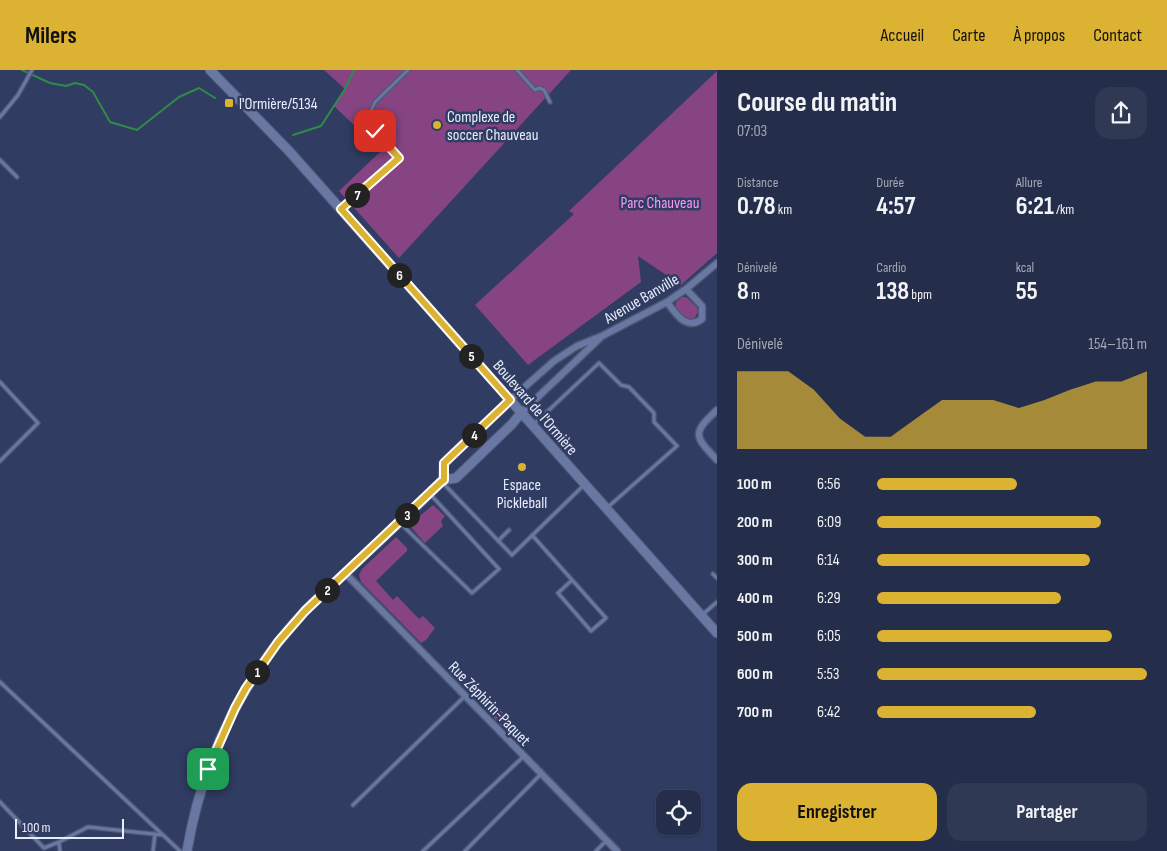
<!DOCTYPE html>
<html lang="fr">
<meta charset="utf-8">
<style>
body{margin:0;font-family:"Sofia Sans Condensed",sans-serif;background:#303954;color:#f1f3f6;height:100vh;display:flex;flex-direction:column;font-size:19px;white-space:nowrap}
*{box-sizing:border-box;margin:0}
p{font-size:16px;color:#a3a8b5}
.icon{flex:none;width:28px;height:28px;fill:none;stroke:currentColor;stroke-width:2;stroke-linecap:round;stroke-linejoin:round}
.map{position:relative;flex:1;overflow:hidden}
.drawer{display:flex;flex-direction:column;background:#242d4a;width:450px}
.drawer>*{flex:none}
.buttons{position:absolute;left:656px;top:720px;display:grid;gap:10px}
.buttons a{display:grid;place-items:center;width:45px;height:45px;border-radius:10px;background:#242d4a;box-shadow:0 1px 4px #0004,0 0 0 1px #414962;font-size:25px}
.scale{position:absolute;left:15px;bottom:12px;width:109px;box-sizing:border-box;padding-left:5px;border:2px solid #e8edfb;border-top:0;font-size:14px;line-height:18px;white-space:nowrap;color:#e8edfb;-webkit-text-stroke:4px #303c62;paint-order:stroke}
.pin{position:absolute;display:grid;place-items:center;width:42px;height:42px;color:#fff;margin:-21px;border-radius:10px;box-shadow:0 2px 8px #0006}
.km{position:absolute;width:25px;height:25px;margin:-12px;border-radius:50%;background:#222;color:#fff;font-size:14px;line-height:25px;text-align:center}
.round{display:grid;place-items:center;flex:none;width:52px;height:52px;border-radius:15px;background:#303954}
.summary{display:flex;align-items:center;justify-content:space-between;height:85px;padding:0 20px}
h1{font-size:28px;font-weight:700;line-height:38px}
.metrics{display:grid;grid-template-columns:repeat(3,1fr);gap:8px;height:85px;padding:5px 20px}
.metrics div{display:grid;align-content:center}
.metrics b{font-size:25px;font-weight:700}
.metrics small{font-size:14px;font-weight:400}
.metrics p{font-size:14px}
.chart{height:140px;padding:10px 20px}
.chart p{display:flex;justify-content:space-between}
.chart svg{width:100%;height:90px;margin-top:5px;fill:#dcb233;opacity:.7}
.primary-button{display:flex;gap:10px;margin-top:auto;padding:10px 20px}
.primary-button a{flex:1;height:58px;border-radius:15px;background:#dcb233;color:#111;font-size:20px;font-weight:700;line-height:58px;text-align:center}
.primary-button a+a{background:#303954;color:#f1f3f6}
ul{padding:0 20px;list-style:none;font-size:16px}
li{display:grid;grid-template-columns:80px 60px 1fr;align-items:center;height:38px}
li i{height:12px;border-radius:6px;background:#dcb233}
header{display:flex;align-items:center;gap:30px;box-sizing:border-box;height:70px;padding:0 25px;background:#dcb233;color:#111}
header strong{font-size:24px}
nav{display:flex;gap:28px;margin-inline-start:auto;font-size:18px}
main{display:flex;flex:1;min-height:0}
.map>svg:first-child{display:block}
.green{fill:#864582}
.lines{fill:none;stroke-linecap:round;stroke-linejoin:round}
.stream{stroke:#2e8c49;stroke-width:2}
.lane-casing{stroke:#4e5774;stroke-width:5.5}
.street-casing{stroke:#4e5774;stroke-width:9}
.secondary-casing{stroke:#4e5774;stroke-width:11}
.lane{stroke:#6978a2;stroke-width:3}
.street{stroke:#6978a2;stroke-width:6}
.secondary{stroke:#6978a2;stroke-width:9}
.route-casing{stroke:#fff;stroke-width:10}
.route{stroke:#dcb233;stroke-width:6}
.poi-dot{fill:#dcb233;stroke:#303c62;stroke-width:2}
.labels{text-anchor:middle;stroke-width:5;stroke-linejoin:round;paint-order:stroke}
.poi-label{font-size:16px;fill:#e8edfb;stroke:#303c62;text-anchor:start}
.park-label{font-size:16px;fill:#fb98f4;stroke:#303c62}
.street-label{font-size:16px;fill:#e8edfb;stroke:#303c62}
</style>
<header>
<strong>Milers</strong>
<nav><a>Accueil</a><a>Carte</a><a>À propos</a><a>Contact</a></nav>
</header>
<main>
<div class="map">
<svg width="717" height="781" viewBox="0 0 717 781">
<rect width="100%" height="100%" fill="#303c62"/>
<path class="green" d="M324,0H571L399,188L339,121L381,81L334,36L345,19Z
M717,1V183L681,215L638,186L641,212L528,295L475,235L574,144L569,141Z
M682,227H686L697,237L698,242L694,249H685L675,239L676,232Z
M433,435L445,446L441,451L443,456L425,473L409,455Z
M396,467L407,478V481L376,511L393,530L397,526L419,549L423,546L435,558L426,570L421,573L361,512L359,505L362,499Z
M486,625L518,658L511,665L478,632Z"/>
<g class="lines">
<path class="stream" d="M22,0L50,13L66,16L75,13L84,15L93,22L110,52L137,60L179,27L199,18L215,28
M293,65L321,56L345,19L354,0"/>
<g class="lane-casing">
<path id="lane" d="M517,0L535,20L539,18L544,20L550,32
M0,47L18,25L32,0
M0,90L17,107
M342,138L399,88L375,61L370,43L375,32L408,0
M0,312L38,353L0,391
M533,355L599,293L621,315L629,317L654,343V352L677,376L608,437
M442,412L512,485L584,415
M400,453L472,523L499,499L430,424
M532,465L606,548L591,561L558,523L572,510
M498,471L509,460
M713,504L717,508
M702,545L717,532
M0,612L180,781
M0,732L44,778L59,772L88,757L163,765
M353,735L465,626
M59,772L60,781
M153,781L155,764
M423,781L523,687
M465,781L541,704
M596,781L606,771"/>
</g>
<g class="street-casing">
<path id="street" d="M667,232C676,244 686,261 702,249V236L686,219
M510,330L554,291L577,276L602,266L667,232L686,219L717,193
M717,340C692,363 694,366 717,390
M521,343L600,268
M345,503L617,781"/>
</g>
<g class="secondary-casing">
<path id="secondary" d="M210,0L289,81L717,563
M443,410L444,393L510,330
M187,781C202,691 242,610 303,543C316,529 331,516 345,503C378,472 411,442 443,410L456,408L512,354L521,343"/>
</g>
<use href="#lane" class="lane"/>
<use href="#street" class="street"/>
<use href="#secondary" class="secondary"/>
</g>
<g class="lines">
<g class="route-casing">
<path id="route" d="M208,699L235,638L246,618L278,572L305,541L441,412L444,410V393L510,330L341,139L399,88L375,61"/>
</g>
<use href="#route" class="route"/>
</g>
<g class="poi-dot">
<rect x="224" y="28" width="10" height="10" rx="2.5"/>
<circle cx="437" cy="55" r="5"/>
<circle cx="522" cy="397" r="5"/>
</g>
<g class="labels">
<g class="poi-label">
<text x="239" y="39">l'Ormière/5134</text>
<text x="447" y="52">Complexe de<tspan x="447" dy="18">soccer Chauveau</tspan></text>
<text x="522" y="420" text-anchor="middle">Espace<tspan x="522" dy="18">Pickleball</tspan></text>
</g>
<g class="park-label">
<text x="660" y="138">Parc Chauveau</text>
</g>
<g class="street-label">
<text transform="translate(641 228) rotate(-30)" y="6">Avenue Banville</text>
<text transform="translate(536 337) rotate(49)" y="6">Boulevard de l'Ormière</text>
<text transform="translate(490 633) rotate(46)" y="6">Rue Zéphirin-Paquet</text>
</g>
</g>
</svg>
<div class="buttons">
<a><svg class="icon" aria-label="locate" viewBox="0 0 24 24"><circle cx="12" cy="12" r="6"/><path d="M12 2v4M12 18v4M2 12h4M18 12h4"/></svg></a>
</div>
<div class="scale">100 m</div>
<div class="pin" style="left:208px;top:699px;background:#1e9e55"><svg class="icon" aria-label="arrive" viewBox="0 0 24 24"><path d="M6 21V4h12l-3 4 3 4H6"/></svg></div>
<div class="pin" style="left:375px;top:61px;background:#d93025"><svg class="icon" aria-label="check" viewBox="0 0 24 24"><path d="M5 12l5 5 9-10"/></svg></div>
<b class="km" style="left:257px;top:602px">1</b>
<b class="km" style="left:327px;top:520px">2</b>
<b class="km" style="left:407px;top:445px">3</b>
<b class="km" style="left:474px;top:365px">4</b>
<b class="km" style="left:471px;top:286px">5</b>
<b class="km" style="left:399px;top:205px">6</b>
<b class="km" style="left:357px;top:125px">7</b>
</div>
<section class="drawer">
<div class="summary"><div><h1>Course du matin</h1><p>07:03</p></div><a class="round"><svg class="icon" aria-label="share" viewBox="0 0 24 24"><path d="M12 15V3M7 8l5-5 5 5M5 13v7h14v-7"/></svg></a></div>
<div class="metrics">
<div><p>Distance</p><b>0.78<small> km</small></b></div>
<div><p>Durée</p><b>4:57</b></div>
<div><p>Allure</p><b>6:21<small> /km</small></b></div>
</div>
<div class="metrics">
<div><p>Dénivelé</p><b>8<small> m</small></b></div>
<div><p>Cardio</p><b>138<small> bpm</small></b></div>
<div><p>kcal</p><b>55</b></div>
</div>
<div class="chart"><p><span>Dénivelé</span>154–161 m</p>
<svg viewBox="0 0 160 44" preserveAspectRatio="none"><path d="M0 44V6L10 6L20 6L30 15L40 29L50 38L60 38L70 29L80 20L90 20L100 20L110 24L120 20L130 15L140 11L150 11L160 6V44z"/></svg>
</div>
<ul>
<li><b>100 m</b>6:56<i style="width:52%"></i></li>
<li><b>200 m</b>6:09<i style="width:83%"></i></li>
<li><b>300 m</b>6:14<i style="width:79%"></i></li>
<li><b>400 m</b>6:29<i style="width:68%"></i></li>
<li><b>500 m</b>6:05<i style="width:87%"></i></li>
<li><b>600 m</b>5:53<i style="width:100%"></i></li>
<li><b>700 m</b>6:42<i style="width:59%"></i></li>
</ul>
<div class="primary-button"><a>Enregistrer</a><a>Partager</a></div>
</section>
</main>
